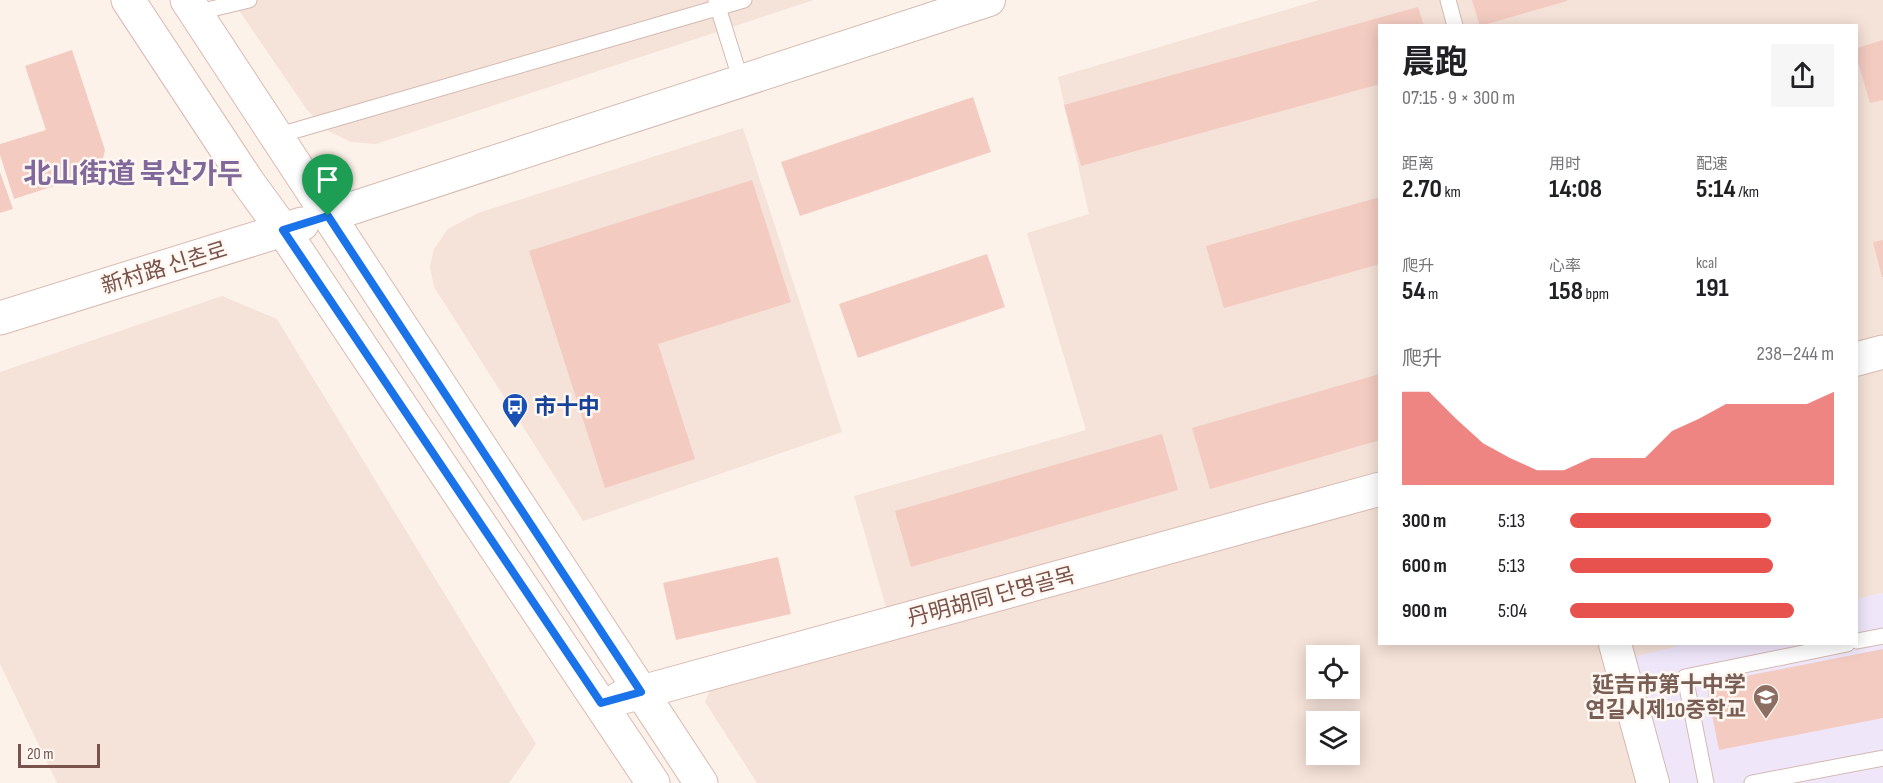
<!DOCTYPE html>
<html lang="zh">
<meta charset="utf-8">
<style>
body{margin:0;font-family:"Sofia Sans Condensed","Noto Sans SC","Noto Sans KR",sans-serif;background:#f6f6f6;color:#202124;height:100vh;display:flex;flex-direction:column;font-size:22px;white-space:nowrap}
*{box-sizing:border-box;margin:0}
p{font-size:20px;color:#757577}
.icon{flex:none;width:33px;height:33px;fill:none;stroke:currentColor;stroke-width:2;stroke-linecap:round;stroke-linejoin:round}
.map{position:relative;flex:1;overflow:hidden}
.drawer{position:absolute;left:1378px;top:24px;width:480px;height:621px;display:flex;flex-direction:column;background:#fff;border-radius:0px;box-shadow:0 3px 15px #0003}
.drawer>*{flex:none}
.fabs{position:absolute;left:1306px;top:645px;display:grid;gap:12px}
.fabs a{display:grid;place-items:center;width:54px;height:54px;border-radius:0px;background:#fff;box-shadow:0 3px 15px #0003;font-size:30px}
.scale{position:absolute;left:18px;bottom:15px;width:82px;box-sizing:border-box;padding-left:6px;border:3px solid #79534c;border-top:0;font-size:16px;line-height:21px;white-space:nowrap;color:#79534c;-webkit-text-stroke:4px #fff7f1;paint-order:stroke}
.pin{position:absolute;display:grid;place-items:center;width:51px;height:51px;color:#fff;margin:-62px -26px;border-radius:50% 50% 50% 0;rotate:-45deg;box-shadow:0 0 6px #0007}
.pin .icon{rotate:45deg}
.round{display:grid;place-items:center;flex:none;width:63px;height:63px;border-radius:0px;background:#f6f6f6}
.head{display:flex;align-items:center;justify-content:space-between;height:102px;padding:0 24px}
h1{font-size:33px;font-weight:700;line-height:45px}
.figures{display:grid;grid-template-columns:repeat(3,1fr);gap:9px;height:102px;padding:6px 24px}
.figures div{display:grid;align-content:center}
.figures b{font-size:26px;font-weight:700}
.figures small{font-size:16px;font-weight:400}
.figures p{font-size:16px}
.chart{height:168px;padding:12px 24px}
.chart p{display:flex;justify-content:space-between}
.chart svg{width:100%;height:108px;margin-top:6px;fill:#e8524e;opacity:.7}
ul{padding:0 24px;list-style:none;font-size:20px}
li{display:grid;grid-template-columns:96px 72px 1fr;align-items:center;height:45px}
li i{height:15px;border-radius:8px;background:#e8524e}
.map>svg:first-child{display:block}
.residential{fill:#f5e2d8;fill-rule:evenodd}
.education{fill:#efe6fa}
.building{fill:#f3cbc1}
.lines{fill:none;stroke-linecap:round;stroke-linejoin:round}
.lane-casing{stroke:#d3bab1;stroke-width:17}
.street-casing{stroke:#d3bab1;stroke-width:34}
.secondary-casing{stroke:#d8bab1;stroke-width:35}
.lane{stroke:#fff;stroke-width:15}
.street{stroke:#fff;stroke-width:32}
.secondary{stroke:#fff;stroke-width:33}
.route-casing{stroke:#fff;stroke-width:12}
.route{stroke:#1a73e8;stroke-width:8}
.labels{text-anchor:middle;stroke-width:5;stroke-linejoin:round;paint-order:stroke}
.street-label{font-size:22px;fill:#79534c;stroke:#fff7f1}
.transit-label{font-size:22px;font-weight:bold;fill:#164399;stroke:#fff7f1;text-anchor:start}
.education-label{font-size:22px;font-weight:bold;fill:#785e54;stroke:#fff7f1;text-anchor:end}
.district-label{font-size:28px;font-weight:bold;fill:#80689b;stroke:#fff7f1}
</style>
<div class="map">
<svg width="1883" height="783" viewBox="0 0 1883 783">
<rect width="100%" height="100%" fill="#fdf2ea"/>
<path class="residential" d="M232,0H814L376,144L351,142L330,132L307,110Z
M1319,0H1883V593L1857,599V26H1380V644H1686L1633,658L1667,783H757L705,702L710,690L894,635L854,496L1086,430L1027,233L1089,214L1058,77ZM1317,656H1350V688H1317ZM1317,722H1350V754H1317Z
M743,128L842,432L583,521L434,287L430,267L434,249L448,229L478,213Z
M222,296L277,319L536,744L509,783H57L0,664V372Z"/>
<path class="education" d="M1883,593V783H1667L1633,657L1686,644H1857V599Z"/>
<path class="building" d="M1472,0H1567V1L1480,26Z
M1418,7L1424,26H1380V84L1081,166L1064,105Z
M1883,40V100L1870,103L1857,59V48Z
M72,50L105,150L100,171L14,199L0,155V144L46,130L25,66Z
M973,97L991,152L800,216L781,162Z
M0,172L13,209L0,213Z
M752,180L791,302L658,344L695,459L605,488L529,251Z
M1380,197V264L1224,308L1206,246Z
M1883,240V277H1882L1873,242Z
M987,254L1005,307L858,358L839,304Z
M1380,374V440L1210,489L1192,428Z
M1162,434L1178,490L911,567L895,511Z
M778,557L791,614L676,640L663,583Z
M1883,649V718L1719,750L1706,684Z"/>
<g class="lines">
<g class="lane-casing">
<path id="lane" d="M1448,0L1455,26
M716,1L741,81
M195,13L249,0
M276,136L744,0
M1857,641L1883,636
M1706,783L1685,677L1847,644
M1752,783L1883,758"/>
</g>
<g class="street-casing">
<path id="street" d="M328,216L989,0
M1615,644L1653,783"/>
</g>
<g class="secondary-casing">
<path id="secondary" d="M128,0L248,182L283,230L653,783
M187,0L701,783
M0,318L302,224
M1857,359L1883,352
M620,698L1380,489"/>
</g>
<use href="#lane" class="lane"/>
<use href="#street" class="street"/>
<use href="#secondary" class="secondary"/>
</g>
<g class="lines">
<g class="route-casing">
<path id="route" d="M328,216L641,692L601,703L283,230Z"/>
</g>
<use href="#route" class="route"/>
</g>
<defs>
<g id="bus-pin" transform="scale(1.35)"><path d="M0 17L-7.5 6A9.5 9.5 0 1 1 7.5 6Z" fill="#1a4fb4" stroke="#fff7f1"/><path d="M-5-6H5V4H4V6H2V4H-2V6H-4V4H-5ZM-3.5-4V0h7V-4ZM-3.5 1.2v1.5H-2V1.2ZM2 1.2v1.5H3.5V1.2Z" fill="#fff"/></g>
<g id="school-pin" transform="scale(1.35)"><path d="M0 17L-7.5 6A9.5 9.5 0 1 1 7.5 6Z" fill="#8d6e63" stroke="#fff7f1"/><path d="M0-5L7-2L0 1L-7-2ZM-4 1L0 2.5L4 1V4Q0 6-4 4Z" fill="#fff"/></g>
</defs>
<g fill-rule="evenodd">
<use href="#bus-pin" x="515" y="406"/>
<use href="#school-pin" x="1766" y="697"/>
</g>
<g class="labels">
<g class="street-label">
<text transform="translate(164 267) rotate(-17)" y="8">新村路 신촌로</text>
<text transform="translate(991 596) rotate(-15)" y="8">丹明胡同 단명골목</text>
</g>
<g class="transit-label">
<text x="534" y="414">市十中</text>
</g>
<g class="education-label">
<text x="1746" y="692">延吉市第十中学<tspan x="1746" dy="25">연길시제10중학교</tspan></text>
</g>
<g class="district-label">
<text x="133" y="183">北山街道 북산가두</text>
</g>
</g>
</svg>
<div class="fabs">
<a><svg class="icon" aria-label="locate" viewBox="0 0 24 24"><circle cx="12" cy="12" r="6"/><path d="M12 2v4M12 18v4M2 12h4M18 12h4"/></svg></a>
<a><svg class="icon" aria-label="layers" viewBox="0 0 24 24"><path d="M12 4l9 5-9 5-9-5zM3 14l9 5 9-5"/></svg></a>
</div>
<div class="scale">20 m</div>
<div class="pin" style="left:328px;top:216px;background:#1e9e55"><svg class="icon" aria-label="arrive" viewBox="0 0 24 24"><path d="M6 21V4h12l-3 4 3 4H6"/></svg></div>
<section class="drawer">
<div class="head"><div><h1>晨跑</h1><p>07:15 · 9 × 300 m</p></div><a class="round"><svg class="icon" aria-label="share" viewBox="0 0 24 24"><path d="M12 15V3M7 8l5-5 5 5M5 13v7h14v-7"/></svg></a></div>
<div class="figures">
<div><p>距离</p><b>2.70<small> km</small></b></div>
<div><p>用时</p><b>14:08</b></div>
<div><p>配速</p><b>5:14<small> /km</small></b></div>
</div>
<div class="figures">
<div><p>爬升</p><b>54<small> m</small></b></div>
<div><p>心率</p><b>158<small> bpm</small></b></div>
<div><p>kcal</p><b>191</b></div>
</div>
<div class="chart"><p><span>爬升</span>238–244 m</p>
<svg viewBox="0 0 160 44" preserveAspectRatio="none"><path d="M0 44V6L10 6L20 17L30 27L40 33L50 38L60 38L70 33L80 33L90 33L100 22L110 17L120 11L130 11L140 11L150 11L160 6V44z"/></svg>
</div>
<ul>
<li><b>300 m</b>5:13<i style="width:76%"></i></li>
<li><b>600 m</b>5:13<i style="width:77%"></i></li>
<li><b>900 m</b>5:04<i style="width:85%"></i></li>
</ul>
</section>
</div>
